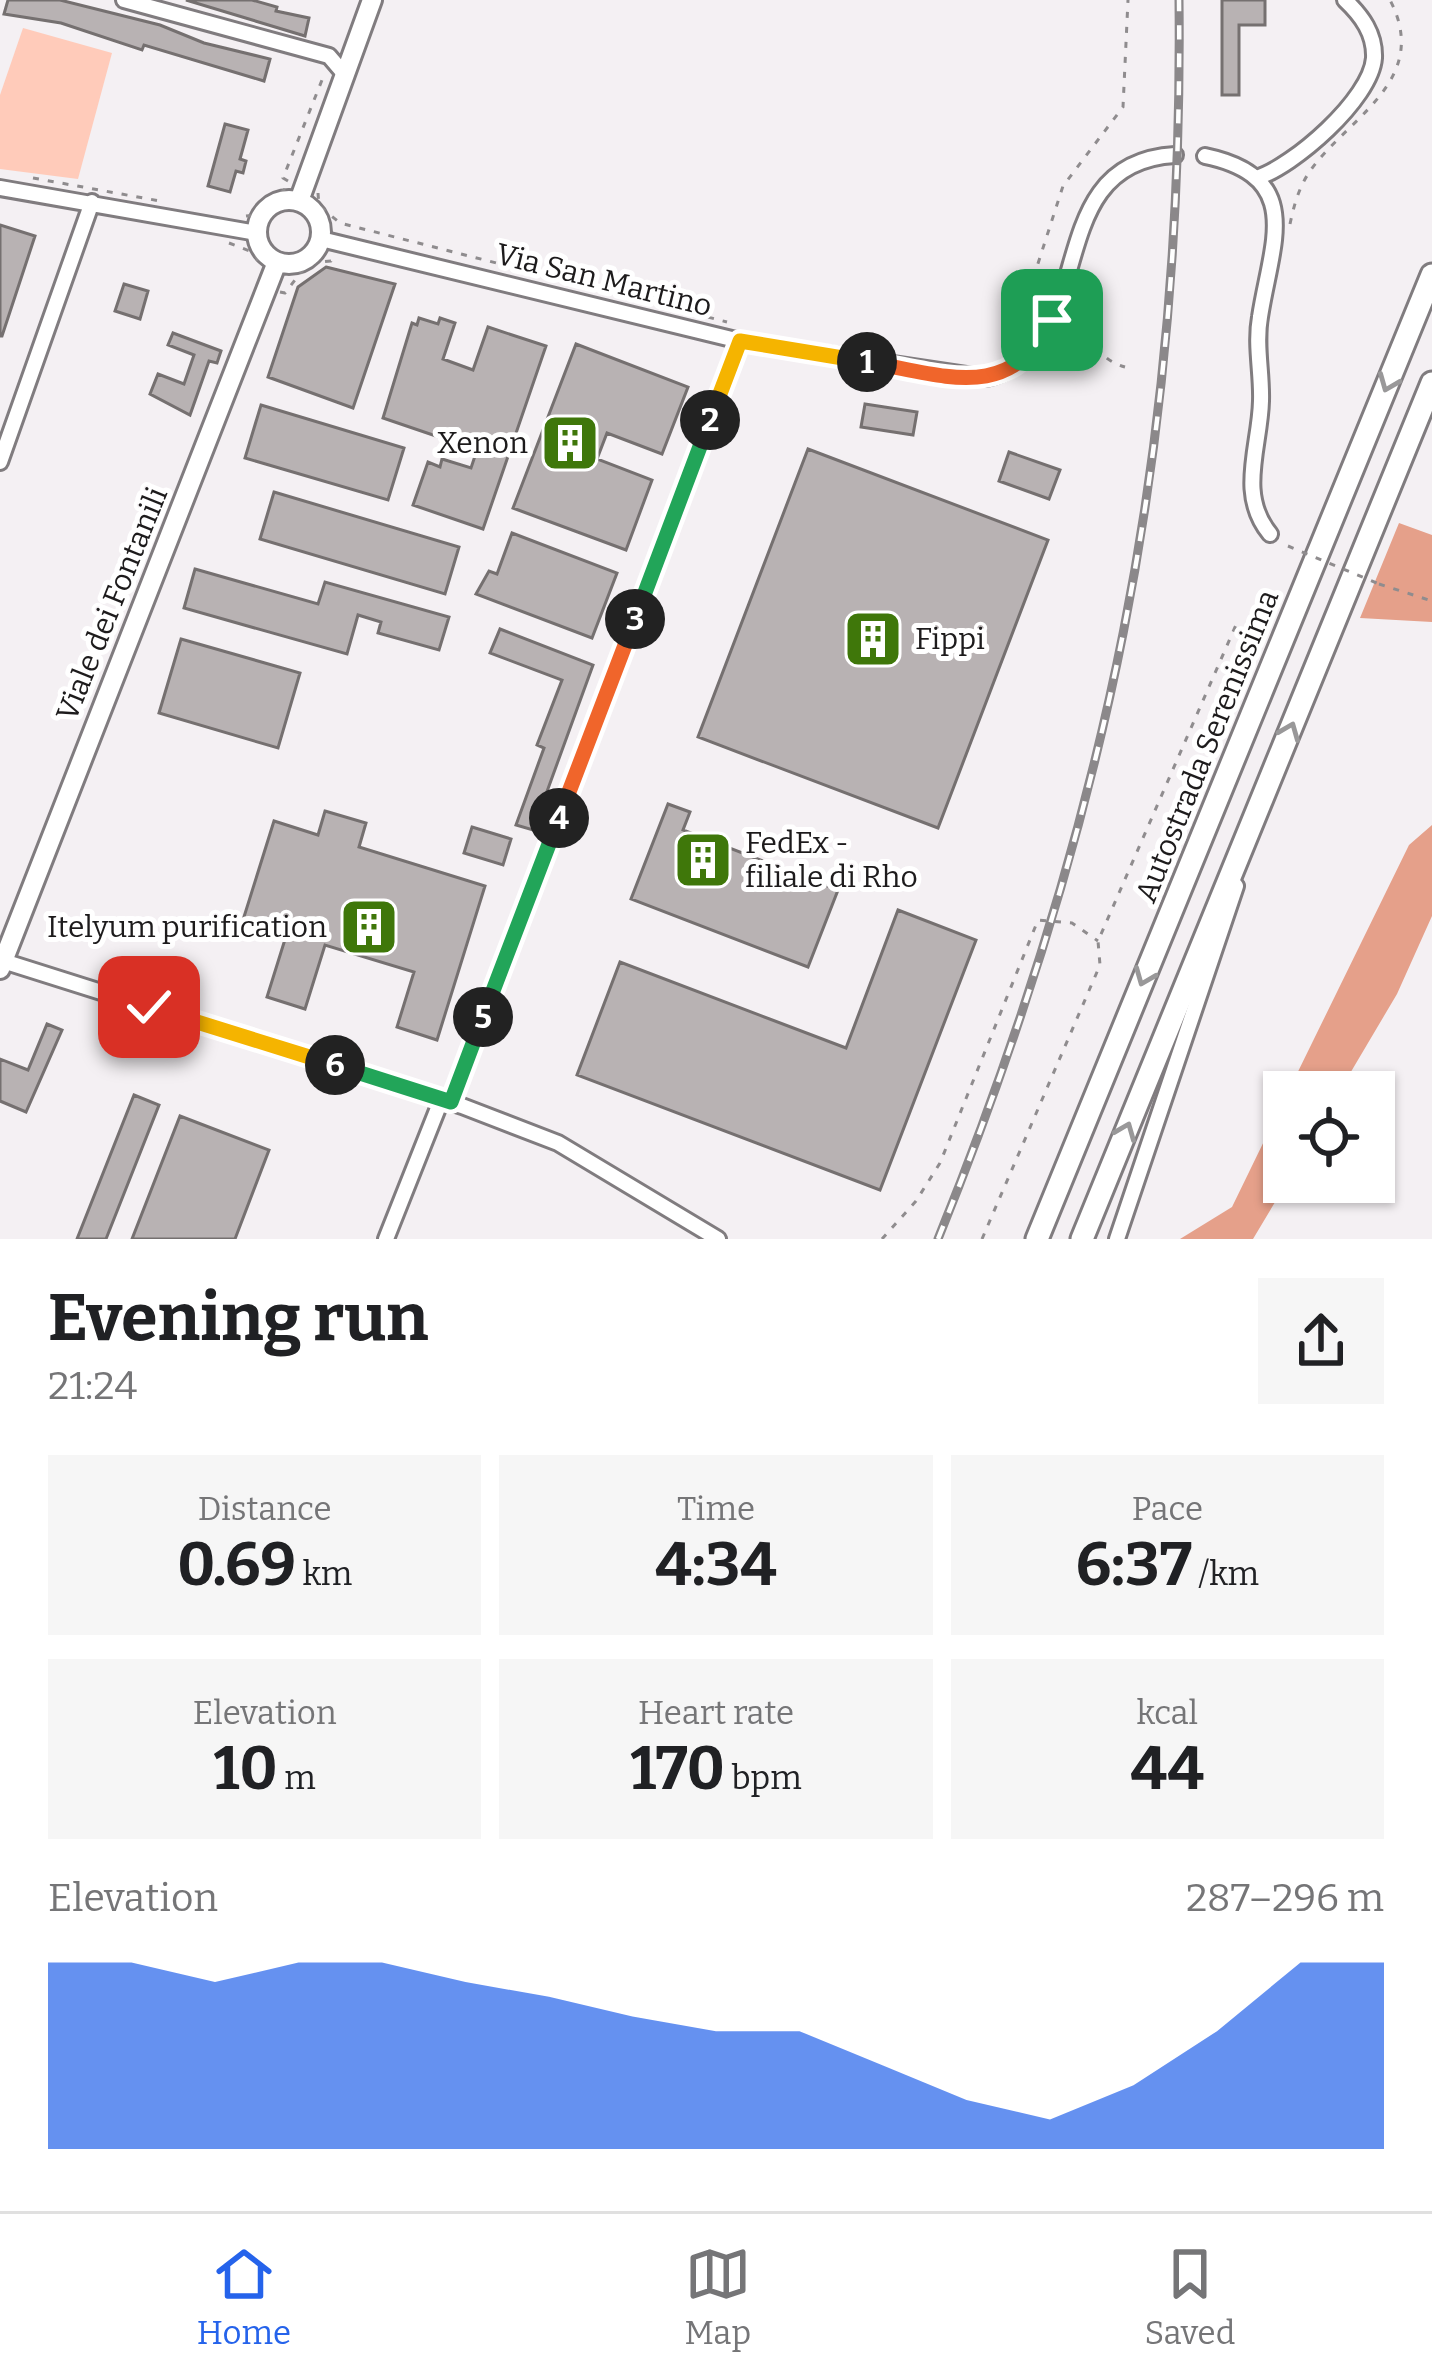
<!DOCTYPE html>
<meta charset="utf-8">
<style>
body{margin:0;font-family:Bitter,serif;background:#f6f6f6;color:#202124;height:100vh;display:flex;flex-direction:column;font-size:45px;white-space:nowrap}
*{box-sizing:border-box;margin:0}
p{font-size:39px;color:#757577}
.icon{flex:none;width:66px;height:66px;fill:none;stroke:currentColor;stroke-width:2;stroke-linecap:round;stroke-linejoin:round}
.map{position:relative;height:1239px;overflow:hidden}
.sheet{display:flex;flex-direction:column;background:#fff;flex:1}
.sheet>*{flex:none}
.tools{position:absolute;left:1263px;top:1071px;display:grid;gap:24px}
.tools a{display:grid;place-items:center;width:132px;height:132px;border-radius:0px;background:#fff;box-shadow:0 3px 9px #0004;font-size:60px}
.pin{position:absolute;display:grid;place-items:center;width:102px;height:102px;color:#fff;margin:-51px;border-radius:24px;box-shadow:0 6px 18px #0006}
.km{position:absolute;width:60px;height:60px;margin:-30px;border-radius:50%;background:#222;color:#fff;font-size:33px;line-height:60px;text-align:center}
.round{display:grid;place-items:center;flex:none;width:126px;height:126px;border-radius:0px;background:#f6f6f6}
.summary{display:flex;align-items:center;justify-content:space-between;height:204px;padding:0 48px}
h1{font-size:66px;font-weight:700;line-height:90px}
.metrics{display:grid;grid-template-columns:repeat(3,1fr);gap:18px;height:204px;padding:12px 48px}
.metrics div{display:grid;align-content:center;border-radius:0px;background:#f6f6f6;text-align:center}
.metrics b{font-size:60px;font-weight:700}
.metrics small{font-size:33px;font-weight:400}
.metrics p{font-size:33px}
.chart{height:336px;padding:24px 48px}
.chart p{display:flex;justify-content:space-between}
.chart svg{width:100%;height:216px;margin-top:12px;fill:#2563eb;opacity:.7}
.dock{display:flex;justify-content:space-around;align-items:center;height:168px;border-top:3px solid #e0e0e0;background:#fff;font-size:33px;color:#757577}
.dock a{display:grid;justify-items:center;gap:6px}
.dock .selected{color:#2563eb}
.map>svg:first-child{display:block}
.green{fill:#ffcbba}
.forest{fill:#e5a08a}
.building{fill:#b8b2b3;stroke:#757070;stroke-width:3}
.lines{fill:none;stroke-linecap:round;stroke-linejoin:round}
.minor-casing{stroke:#807c7f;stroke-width:20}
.major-casing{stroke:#807c7f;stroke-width:24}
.highway-casing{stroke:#807c7f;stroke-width:27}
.path{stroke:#8f8c8e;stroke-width:3;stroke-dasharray:6 9;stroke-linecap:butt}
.minor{stroke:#fff;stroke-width:14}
.major{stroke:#fff;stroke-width:18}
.highway{stroke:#fff;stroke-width:21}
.rail-casing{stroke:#8b888a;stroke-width:9}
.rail{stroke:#fff;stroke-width:4.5;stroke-dasharray:14;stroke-linecap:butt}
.path-bridge{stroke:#8f8c8e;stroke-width:3;stroke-dasharray:6 9;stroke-linecap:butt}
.oneway{stroke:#999899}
.split-1-casing{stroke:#fff;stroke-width:24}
.split-2-casing{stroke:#fff;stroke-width:24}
.split-3-casing{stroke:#fff;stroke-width:24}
.split-4-casing{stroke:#fff;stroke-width:24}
.split-5-casing{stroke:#fff;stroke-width:24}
.split-6-casing{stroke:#fff;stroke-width:24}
.split-7-casing{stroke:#fff;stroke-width:24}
.split-1{stroke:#f0652b;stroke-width:15}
.split-2{stroke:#f5b400;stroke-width:15}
.split-3{stroke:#22a559;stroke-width:15}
.split-4{stroke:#f0652b;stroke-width:15}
.split-5{stroke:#22a559;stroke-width:15}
.split-6{stroke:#22a559;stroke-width:15}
.split-7{stroke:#f5b400;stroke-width:15}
.labels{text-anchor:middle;stroke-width:10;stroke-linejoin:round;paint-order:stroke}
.street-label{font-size:30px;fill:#1d1b1c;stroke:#fff}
.poi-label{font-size:30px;fill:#1d1b1c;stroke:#fff;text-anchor:end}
</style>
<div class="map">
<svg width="1432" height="1239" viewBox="0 0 1432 1239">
<rect width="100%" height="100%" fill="#f4f0f3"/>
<path class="green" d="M23,28L112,53L78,179L0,169V95Z"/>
<path class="forest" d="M1399,523L1432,535V622L1360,618Z
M1432,825V916L1397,994L1339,1092H1288L1409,845Z
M1284,1100L1287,1182L1253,1239H1180L1232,1207Z"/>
<path class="building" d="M8,0H60L160,25L204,43L270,59L264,81L144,45L142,50L61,23L4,14Z
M186,0H252L277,7L276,11L309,18L305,36Z
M1222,0H1265V25H1239V95H1222Z
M225,124L248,130L240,159L246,161L243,173L236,171L230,192L208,186Z
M0,225L35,236L2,336H0Z
M326,267L395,284L353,408L268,377L298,287Z
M124,284L148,291L140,319L115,311Z
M419,318L438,324L440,318L455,323L443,359L473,370L488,327L546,346L483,529L413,505L428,462L440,467L442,459L471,468L477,450L383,418L412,323L417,325Z
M173,333L221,351L217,363L209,361L190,415L150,394L158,374L184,384L194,355L168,345Z
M576,344L688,387L662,454L607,433L597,459L652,480L626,550L513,508Z
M865,404L917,412L913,435L861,427Z
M261,405L404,448L388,500L245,458Z
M808,449L1048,540L938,828L698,737Z
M1009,452L1060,470L1049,499L999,481Z
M274,492L459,547L445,594L260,539Z
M512,533L617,573L592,638L476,594L489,571L497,574Z
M195,569L318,604L325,582L449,617L439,650L378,633L381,622L358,615L347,654L184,608Z
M500,629L593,665L533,830L516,825L544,748L537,745L562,680L490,653Z
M181,639L300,673L278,748L159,713Z
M668,804L690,812L683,830L838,890L808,967L631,899Z
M325,811L366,823L359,847L485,886L437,1040L397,1027L414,972L325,945L305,1009L267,997L287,933L243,920L274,821L318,835Z
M472,827L511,839L503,865L464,853Z
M898,910L976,940L880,1190L577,1075L620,962L846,1048Z
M47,1024L62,1030L26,1112L0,1101V1059L28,1070Z
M134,1095L159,1105L106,1239H77Z
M180,1116L269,1150L235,1239H132Z"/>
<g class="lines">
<g class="minor-casing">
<path id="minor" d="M124,0L329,56L346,76
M1205,156C1306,177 1271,244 1260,317C1255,345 1262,373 1261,401C1260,447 1237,494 1270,534
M1256,178C1293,167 1371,99 1374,58C1375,34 1362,16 1345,0
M0,188L257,233
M321,239L740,341L986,378C1105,350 1034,163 1175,155
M0,462L92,202
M3,961L462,1106L558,1143L718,1239
M451,1102L740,341
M386,1239L442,1098
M1117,1239L1236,886"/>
</g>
<g class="major-casing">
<path id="major" d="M257 232a32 32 0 1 1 64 0a32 32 0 1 1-64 0Z
M299,201L372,0
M0,969L277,262"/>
</g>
<g class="highway-casing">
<path id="highway" d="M1037,1239L1432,275
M1082,1239L1432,383"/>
</g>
<path class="path" d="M33,178L160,201
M288,181L283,178L324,75
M318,193L319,206L340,223L727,322
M246,216L256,215L285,189
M1290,224C1294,205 1299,187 1310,171C1347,118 1432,81 1390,0
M229,243L255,253L258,261
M280,292L285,293L308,263L331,261L333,254
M1046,301L1036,296L1032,282L1063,186L1123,107L1128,0
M1071,311C1098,328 1087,356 1125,367
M1379,584L1432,601
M882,1239L916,1201L940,1163L1038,920L1072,923L1098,941
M982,1239L1100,965L1098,941L1239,618"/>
<use href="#minor" class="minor"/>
<use href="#major" class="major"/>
<use href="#highway" class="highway"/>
<g class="rail-casing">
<path id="rail" d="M938,1239C1106,825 1184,447 1179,0"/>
</g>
<use href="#rail" class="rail"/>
<path class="path-bridge" d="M1288,546L1379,584"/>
</g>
<defs><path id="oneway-chevron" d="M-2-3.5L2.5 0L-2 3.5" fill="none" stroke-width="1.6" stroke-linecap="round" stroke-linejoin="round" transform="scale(3)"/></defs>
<g class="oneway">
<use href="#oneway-chevron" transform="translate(1388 383) rotate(112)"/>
<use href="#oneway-chevron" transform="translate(1290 731) rotate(-68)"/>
<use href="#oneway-chevron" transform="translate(1144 977) rotate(112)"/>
<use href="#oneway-chevron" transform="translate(1126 1131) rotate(-68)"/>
</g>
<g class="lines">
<g class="split-1-casing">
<path id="split-1" d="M867,362C942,374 1010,405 1052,320"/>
</g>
<g class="split-2-casing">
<path id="split-2" d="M710,420L740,341L867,362"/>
</g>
<g class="split-3-casing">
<path id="split-3" d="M635,619L710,420"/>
</g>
<g class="split-4-casing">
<path id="split-4" d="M559,818L635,619"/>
</g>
<g class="split-5-casing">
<path id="split-5" d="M483,1017L559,818"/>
</g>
<g class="split-6-casing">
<path id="split-6" d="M335,1065L451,1102L483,1017"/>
</g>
<g class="split-7-casing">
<path id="split-7" d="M149,1007L335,1065"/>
</g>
<use href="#split-1" class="split-1"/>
<use href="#split-2" class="split-2"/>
<use href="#split-3" class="split-3"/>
<use href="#split-4" class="split-4"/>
<use href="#split-5" class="split-5"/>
<use href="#split-6" class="split-6"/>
<use href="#split-7" class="split-7"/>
</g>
<defs>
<g id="building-square" transform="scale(3)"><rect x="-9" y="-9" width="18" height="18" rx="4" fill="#3f770a" stroke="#fff"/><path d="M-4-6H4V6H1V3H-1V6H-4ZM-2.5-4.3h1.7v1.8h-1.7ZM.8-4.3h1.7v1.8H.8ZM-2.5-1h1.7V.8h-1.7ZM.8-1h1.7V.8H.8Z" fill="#fff"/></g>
</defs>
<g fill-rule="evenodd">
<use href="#building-square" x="570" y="443"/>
<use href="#building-square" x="873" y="639"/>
<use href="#building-square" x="703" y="860"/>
<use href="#building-square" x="369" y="927"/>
</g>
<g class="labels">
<g class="street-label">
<text transform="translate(604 280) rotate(14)" y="10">Via San Martino</text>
<text transform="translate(112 604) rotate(-68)" y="10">Viale dei Fontanili</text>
<text transform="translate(1207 746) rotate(-68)" y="10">Autostrada Serenissima</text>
</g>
<g class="poi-label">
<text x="528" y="453">Xenon</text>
<text x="915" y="649" text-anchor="start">Fippi</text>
<text x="745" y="853" text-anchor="start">FedEx -<tspan x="745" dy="34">filiale di Rho</tspan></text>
<text x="327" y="937">Itelyum purification</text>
</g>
</g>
</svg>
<div class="tools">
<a><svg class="icon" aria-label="locate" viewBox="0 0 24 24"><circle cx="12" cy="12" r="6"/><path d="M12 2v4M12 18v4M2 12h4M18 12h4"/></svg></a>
</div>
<div class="pin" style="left:1052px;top:320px;background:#1e9e55"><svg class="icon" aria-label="arrive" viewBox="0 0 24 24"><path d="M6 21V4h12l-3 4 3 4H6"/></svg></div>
<div class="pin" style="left:149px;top:1007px;background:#d93025"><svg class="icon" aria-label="check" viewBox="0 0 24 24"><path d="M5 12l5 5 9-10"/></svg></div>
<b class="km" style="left:867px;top:362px">1</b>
<b class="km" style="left:710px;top:420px">2</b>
<b class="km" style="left:635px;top:619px">3</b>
<b class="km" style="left:559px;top:818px">4</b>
<b class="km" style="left:483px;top:1017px">5</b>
<b class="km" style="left:335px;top:1065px">6</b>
</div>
<section class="sheet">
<div class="summary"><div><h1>Evening run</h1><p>21:24</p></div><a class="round"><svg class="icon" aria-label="share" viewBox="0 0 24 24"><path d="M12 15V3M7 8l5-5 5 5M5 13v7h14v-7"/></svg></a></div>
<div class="metrics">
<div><p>Distance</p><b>0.69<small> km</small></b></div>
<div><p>Time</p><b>4:34</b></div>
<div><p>Pace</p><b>6:37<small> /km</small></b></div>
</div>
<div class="metrics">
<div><p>Elevation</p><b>10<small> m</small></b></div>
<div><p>Heart rate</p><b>170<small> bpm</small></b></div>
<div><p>kcal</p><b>44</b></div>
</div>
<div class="chart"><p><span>Elevation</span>287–296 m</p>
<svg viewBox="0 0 160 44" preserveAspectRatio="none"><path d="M0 44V6L10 6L20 10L30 6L40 6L50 10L60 13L70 17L80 20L90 20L100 27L110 34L120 38L130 31L140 20L150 6L160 6V44z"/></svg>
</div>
</section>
<nav class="dock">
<a class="selected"><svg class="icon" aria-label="home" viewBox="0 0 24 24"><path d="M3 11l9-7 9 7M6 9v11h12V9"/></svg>Home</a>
<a><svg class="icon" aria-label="map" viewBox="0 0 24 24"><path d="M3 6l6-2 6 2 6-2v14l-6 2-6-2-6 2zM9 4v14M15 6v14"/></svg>Map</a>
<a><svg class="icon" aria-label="saved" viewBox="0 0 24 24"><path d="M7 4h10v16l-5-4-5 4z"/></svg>Saved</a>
</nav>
